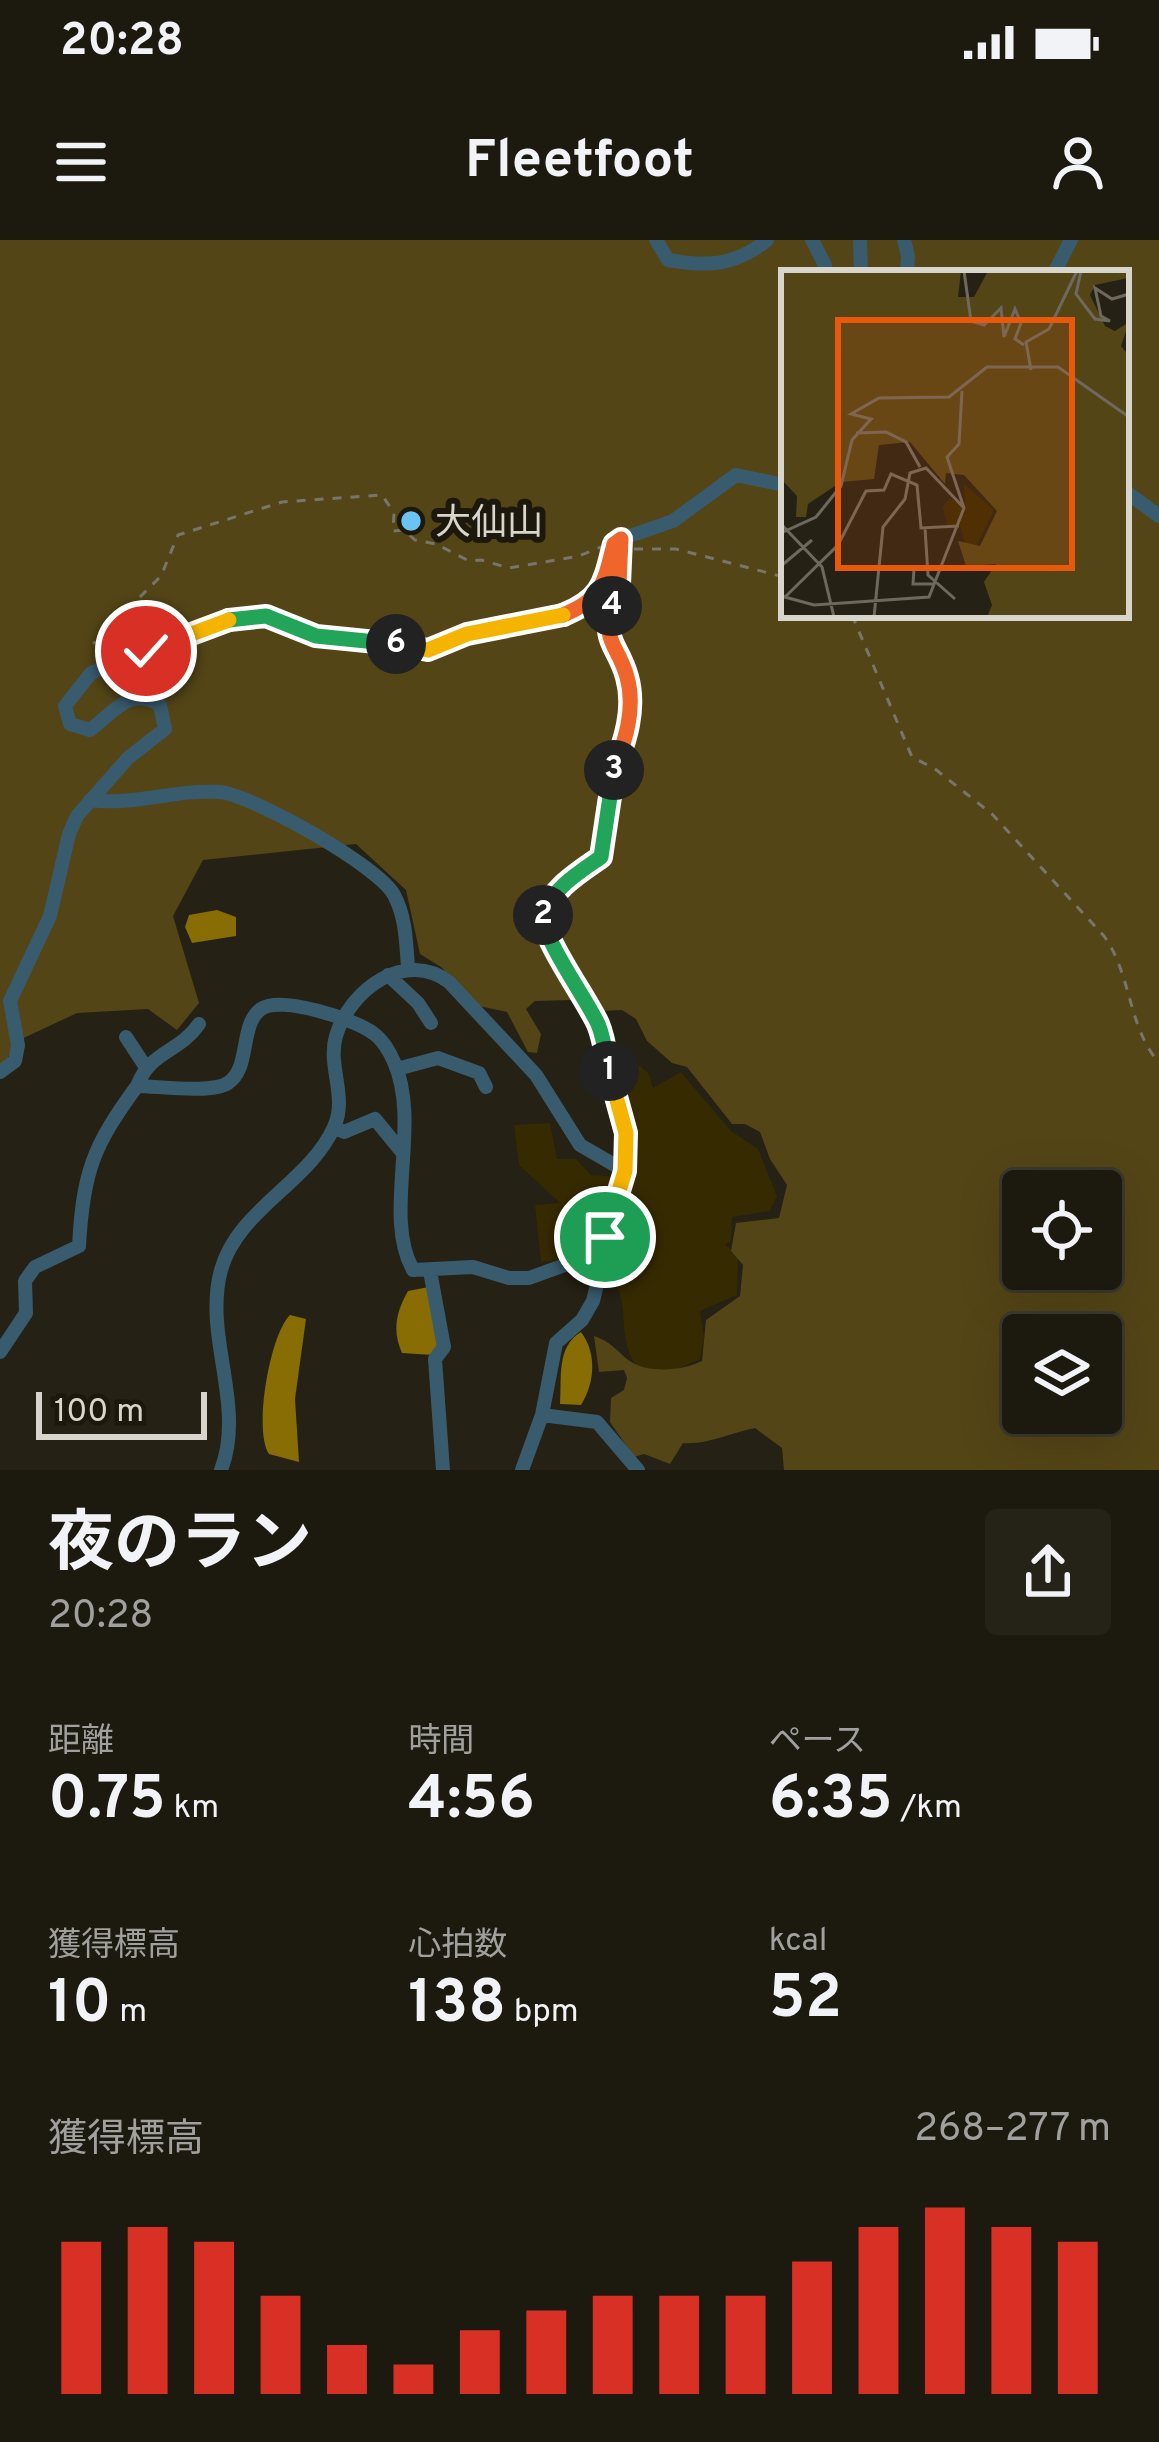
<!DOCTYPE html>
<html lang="ja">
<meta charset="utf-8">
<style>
body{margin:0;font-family:Overpass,"Noto Sans JP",sans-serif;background:#252218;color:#f1f3f6;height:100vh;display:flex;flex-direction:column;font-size:45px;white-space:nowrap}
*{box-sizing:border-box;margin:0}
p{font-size:39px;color:#a0a09e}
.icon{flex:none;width:66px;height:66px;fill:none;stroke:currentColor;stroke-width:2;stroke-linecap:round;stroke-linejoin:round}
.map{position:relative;height:1230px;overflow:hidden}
.sheet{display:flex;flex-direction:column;background:#1c190f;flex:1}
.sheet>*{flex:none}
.tools{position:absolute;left:1002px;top:930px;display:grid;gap:24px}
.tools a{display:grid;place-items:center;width:120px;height:120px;border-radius:12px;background:#1c190f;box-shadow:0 12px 48px #0002,0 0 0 3px #3a382f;font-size:60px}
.scale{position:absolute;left:36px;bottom:30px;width:171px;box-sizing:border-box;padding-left:12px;border:6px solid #d8d5cd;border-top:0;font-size:33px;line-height:42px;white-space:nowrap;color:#d8d5cd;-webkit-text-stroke:9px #1c180b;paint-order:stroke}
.pin{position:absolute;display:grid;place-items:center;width:102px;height:102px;color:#fff;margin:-51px;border:6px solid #fff;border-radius:50%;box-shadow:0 3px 12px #0007}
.km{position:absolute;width:60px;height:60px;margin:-30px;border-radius:50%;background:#222;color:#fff;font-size:33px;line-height:60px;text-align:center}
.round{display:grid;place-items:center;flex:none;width:126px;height:126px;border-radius:12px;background:#252218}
.overview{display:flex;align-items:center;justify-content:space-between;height:204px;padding:0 48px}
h1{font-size:66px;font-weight:700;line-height:90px}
.stats{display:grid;grid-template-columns:repeat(3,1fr);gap:18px;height:204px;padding:12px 48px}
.stats div{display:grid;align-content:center}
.stats b{font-size:60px;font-weight:700}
.stats small{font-size:33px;font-weight:400}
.stats p{font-size:33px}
.chart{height:336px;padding:24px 48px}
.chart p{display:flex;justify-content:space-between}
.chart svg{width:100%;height:216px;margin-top:12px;stroke:#d93025;stroke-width:6}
.status{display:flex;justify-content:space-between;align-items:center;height:84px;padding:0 60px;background:#1c190f;direction:ltr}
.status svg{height:33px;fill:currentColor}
header{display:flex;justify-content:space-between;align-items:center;height:156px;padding:0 48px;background:#1c190f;font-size:54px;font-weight:700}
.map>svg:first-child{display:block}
.green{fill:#362a00}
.forest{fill:#534516;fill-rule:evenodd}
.water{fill:#876d03}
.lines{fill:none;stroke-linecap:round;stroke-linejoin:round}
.path{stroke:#78756a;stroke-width:3;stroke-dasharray:9 9;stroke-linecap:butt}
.minor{stroke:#395b6e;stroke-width:14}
.split-1-casing{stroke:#fff;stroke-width:24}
.split-2-casing{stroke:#fff;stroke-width:24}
.split-3-casing{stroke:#fff;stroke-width:24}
.split-4-casing{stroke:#fff;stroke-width:24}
.split-5-casing{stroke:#fff;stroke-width:24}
.split-6-casing{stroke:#fff;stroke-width:24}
.split-7-casing{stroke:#fff;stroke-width:24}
.split-8-casing{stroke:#fff;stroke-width:24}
.split-1{stroke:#f5b400;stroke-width:15}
.split-2{stroke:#22a559;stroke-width:15}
.split-3{stroke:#22a559;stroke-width:15}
.split-4{stroke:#f0652b;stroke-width:15}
.split-5{stroke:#f0652b;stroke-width:15}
.split-6{stroke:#f5b400;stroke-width:15}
.split-7{stroke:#22a559;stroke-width:15}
.split-8{stroke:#f5b400;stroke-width:15}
.poi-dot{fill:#6bc3f2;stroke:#1c180b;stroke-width:4.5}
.labels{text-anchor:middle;stroke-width:12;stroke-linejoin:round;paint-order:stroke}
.poi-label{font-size:36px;fill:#d8d5cd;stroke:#1c180b;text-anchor:start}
.inset-road{fill:none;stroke:#6d695e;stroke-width:3}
.view{fill:#e8590c;fill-opacity:0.15;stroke:#e8590c;stroke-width:6}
.inset-edge{fill:none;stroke:#d8d5cd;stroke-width:6}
</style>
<div class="status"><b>20:28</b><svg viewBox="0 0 49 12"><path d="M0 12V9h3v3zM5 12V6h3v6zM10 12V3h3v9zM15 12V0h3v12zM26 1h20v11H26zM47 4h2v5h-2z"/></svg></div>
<header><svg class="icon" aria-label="menu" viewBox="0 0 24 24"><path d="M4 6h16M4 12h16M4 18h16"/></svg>Fleetfoot<svg class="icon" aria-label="person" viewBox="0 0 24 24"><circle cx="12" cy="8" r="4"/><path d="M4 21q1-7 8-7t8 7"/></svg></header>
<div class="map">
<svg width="1159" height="1230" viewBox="0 0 1159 1230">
<rect width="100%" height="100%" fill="#252114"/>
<path class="green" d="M626,814L649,834L653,848L681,832L731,891L758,909L777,956L770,971L732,977L731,1002L725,1004L738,1016L737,1055L700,1071L704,1097L700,1119C640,1148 625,1130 623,1070C622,1055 614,1038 609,1023L591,1016L541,1022L535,965L560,963L519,925L514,885L550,883L557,919H576L591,935L607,936L624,946C635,923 633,892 629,867L617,857L614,823Z"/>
<path class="forest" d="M0,0H1159V1230H784L782,1208L755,1188C730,1193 708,1205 683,1203L670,1224L644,1214L634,1217L610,1182L611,1158L624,1150L627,1138L624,1130L599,1132L594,1096C617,1104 619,1116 635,1124C654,1133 684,1130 702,1121L706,1080L740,1056L743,1025L731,1011L736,983L779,978L787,945L770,919L760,892L745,884H732L687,827L672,823L647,801L636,779L622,770L601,771L571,760L535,761L526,769L541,794L537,813L528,812L507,772L479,766L441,727L420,714L406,650L356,604L203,620L173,676L199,763L177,790L148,769L77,773L13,803L6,824L0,826ZM784,33H1126V375H784ZM1023,951H1101V1029H1023ZM1023,1095H1101V1173H1023Z"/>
<path class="water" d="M217,670L236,677V696L192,703L185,687L189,675Z
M429,1047L441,1105L433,1115L402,1113C392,1091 396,1072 408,1051Z
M290,1075L306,1079L295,1159L299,1222L269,1214C253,1191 270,1094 290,1075Z
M581,1092C597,1113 595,1143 581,1165L560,1164C562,1138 556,1107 581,1092Z"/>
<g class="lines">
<path class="path" d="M634,309H676L784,337
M852,375L912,517L935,529L992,574L1104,696C1132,735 1127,785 1159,823
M137,400L94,403L161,336L178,295L282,262L382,255L394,273L393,291L404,290L415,300L436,304L469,321L481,320L509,328L579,316L601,307"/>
<path class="minor" d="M656,0L668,20C708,27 735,26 767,0
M812,0L825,25L823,33
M860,0L861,33
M904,0L908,16L907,33
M1054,33L1071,0
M1126,252L1159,276
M90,560C134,566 176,549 220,552C252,555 379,626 394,655C406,677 406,703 408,727
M388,735L418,763L431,783
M126,797L145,826
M397,829L438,818L479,833L486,847
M0,832L15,821L18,805L10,761L50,676L69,594L77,576L128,518L165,489L160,465C129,446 113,473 90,490L70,484L65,466L91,433L239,376H267L333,399L428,409L467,394L552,380L588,365L602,348L614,304L621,299L673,281L736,235L784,245
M137,846C151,810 179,813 199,784
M334,887L344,892L375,879L402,912
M430,1031L444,1107L435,1119L443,1230
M0,1112L26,1073L25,1041L35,1027L79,1006C83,932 93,906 137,846C158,846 211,854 228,843C251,828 239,785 261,769C280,755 354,779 373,793C382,799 390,812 394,822C422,885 382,975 413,1030L473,1027L509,1038H529L573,1022L600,1021
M542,1175L597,1182L638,1230
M221,1230C246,1165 203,1096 221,1030C238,969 309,943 334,887C348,857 327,826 336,796C350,749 406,709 449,742L536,835L580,905L625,931
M522,1230L542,1175L556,1103L582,1080L593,1061L625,931L626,893L623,874L615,861L600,789L564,720L545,693L541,680L548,661L569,639L601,617L613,532L628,491L629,443L607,393L619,344L620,304"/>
</g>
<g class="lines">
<g class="split-1-casing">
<path id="split-1" d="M605,997L625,931L626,893L609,831"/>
</g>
<g class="split-2-casing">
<path id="split-2" d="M543,675C542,698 586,758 598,784C604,798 606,816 609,831"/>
</g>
<g class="split-3-casing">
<path id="split-3" d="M543,675C553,648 578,633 601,617L614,530"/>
</g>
<g class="split-4-casing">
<path id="split-4" d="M612,366C602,404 618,404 627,437C636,469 625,501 614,530"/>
</g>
<g class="split-5-casing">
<path id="split-5" d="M563,375C603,359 604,343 614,304L621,299L619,344L612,366"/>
</g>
<g class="split-6-casing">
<path id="split-6" d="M396,404L428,410L467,394L563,375"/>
</g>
<g class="split-7-casing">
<path id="split-7" d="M229,380L266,376L316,396L396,404"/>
</g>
<g class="split-8-casing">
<path id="split-8" d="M146,411L229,380"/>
</g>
<use href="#split-1" class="split-1"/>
<use href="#split-2" class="split-2"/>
<use href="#split-3" class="split-3"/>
<use href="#split-4" class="split-4"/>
<use href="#split-5" class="split-5"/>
<use href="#split-6" class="split-6"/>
<use href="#split-7" class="split-7"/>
<use href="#split-8" class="split-8"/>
</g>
<circle class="poi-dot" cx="411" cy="281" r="12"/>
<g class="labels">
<g class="poi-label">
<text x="435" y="294">大仙山</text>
</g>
</g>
<g transform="translate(781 30)">
<rect width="348" height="348" fill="#252114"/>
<path d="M183,214L213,240L194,278L185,277L179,255L166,256L162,237L168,228L184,238Z" fill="#362a00"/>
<path d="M0,1H180L177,27H193L207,1H348L347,8L314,15L309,25L324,56L334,61L348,52L340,76L348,86V347H206L211,335L203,312L215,294L185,296L177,271L199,276L216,241L183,205L165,203L164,214L129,172L98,175L93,209L60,212L27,234L25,247H15L16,226L0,209Z" fill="#534516"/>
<path class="inset-road" d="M183,1L190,51L203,55L220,38L223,67L234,39L240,53L234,69L243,75M300,1L295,24L314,49L329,51L320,46L314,18L331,29L348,24M250,100L245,72L268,59L296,1M75,163L105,162L125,172L139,197M0,254L41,297L53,347M144,258L147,305L174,329M0,263L35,247L60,216L71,170L90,149L70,144L98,128L168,127L206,97H277L348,147M0,296L31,270M133,299L132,314H154M0,326L33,335L148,327L183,238L166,187L178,174L181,121M4,327L57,275L85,221L103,220L110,204L136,215L140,258L178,256M93,347L102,257L124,229L129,203L145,198L183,238"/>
<path class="view" d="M57,50H291V298H57Z"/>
<rect width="348" height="348" class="inset-edge"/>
</g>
</svg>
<div class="tools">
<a><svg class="icon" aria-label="locate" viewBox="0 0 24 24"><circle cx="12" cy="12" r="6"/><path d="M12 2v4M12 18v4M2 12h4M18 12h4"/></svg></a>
<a><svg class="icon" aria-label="layers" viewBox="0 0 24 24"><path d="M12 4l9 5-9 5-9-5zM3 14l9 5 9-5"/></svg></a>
</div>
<div class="scale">100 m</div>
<div class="pin" style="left:605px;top:997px;background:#1e9e55"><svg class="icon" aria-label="arrive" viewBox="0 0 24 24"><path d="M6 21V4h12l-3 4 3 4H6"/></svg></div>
<div class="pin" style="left:146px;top:411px;background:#d93025"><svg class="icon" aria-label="check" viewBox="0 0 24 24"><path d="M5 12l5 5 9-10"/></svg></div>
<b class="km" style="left:609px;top:831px">1</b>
<b class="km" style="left:543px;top:675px">2</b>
<b class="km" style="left:614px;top:530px">3</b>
<b class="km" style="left:612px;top:366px">4</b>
<b class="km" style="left:396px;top:404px">6</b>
</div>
<section class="sheet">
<div class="overview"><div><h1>夜のラン</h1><p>20:28</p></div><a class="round"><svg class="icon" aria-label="share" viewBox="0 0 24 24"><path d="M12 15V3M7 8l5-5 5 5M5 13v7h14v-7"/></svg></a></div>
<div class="stats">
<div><p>距離</p><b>0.75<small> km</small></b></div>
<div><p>時間</p><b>4:56</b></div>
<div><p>ペース</p><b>6:35<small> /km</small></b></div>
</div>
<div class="stats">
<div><p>獲得標高</p><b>10<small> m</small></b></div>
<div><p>心拍数</p><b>138<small> bpm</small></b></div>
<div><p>kcal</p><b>52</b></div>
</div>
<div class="chart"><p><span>獲得標高</span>268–277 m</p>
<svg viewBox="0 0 160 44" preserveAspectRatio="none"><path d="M5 44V13M15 44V10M25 44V13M35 44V24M45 44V34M55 44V38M65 44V31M75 44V27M85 44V24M95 44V24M105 44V24M115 44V17M125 44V10M135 44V6M145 44V10M155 44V13"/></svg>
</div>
</section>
